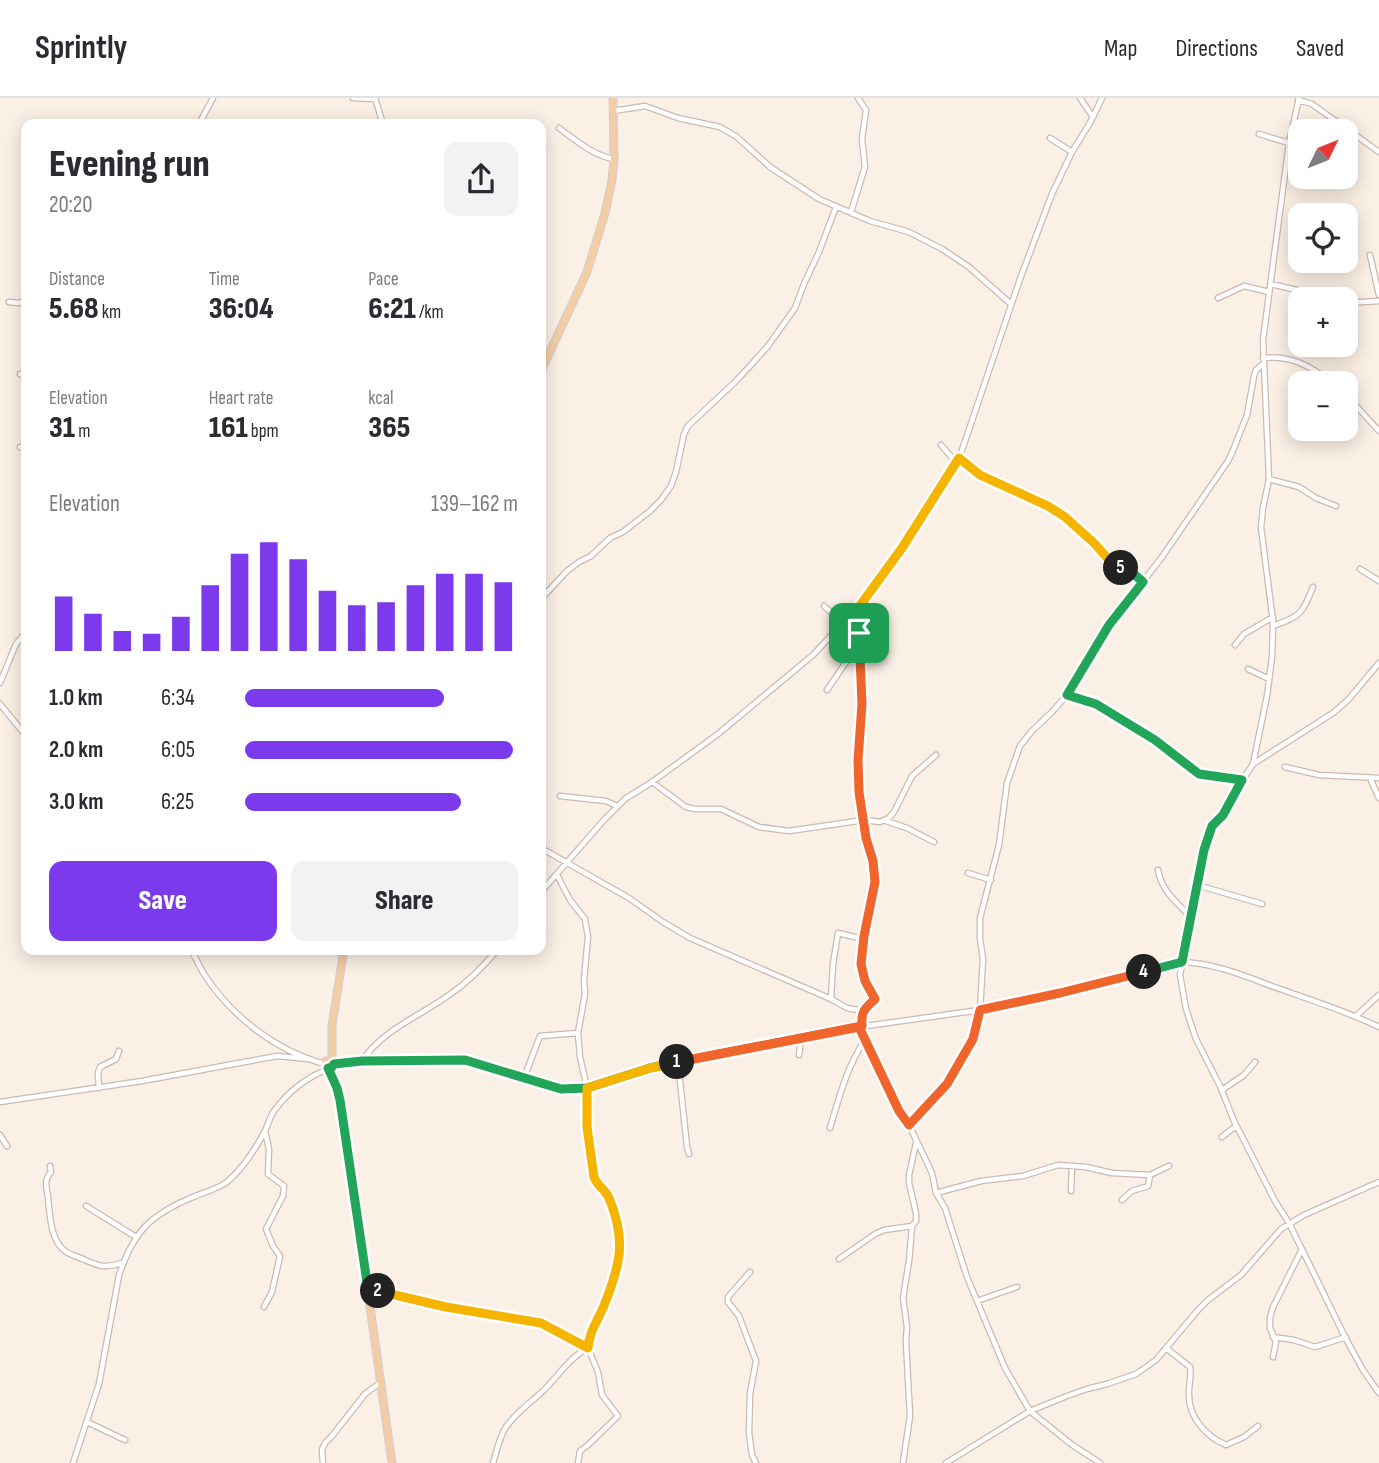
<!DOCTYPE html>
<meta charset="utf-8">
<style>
body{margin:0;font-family:"Sofia Sans Condensed",sans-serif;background:#f2f2f3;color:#2b2b33;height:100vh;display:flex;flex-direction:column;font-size:26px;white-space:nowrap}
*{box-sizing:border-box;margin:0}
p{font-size:23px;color:#7c7c81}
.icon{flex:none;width:38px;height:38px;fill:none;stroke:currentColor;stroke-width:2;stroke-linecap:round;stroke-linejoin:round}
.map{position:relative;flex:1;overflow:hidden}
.drawer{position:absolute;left:21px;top:21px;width:525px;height:836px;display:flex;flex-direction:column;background:#fff;border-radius:14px;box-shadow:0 4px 18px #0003}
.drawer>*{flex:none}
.needle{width:46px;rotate:47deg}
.buttons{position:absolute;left:1288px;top:21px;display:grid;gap:14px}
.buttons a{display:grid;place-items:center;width:70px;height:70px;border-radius:14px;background:#fff;box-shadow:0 4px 18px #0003;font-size:35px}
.pin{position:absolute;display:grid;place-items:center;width:60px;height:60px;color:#fff;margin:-30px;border-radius:14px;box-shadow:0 4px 10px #0006}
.km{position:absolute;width:35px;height:35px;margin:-18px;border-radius:50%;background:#222;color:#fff;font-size:19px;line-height:35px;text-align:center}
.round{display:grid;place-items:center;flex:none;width:74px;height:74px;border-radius:14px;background:#f2f2f3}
.summary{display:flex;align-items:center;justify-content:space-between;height:119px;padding:0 28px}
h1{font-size:38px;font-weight:800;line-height:52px}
.metrics{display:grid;grid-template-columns:repeat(3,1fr);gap:10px;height:119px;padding:7px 28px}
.metrics div{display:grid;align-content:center}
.metrics b{font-size:30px;font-weight:800}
.metrics small{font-size:19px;font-weight:400}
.metrics p{font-size:19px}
.chart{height:196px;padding:14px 28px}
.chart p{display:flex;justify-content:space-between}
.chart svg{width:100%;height:126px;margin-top:7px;stroke:#7c3aed;stroke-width:6}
.action{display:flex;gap:14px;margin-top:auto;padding:14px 28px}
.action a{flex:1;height:80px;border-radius:14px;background:#7c3aed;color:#fff;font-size:28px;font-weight:800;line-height:80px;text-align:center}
.action a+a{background:#f2f2f3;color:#2b2b33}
ul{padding:0 28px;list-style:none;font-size:23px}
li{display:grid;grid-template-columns:112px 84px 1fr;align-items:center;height:52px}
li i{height:18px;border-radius:9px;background:#7c3aed}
header{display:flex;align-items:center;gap:42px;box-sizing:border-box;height:98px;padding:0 35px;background:#fff;border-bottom:2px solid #e1e1e2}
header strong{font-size:33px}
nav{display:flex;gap:38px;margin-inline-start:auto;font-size:24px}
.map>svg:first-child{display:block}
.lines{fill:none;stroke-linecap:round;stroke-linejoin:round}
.minor-casing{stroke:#cdb9af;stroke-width:7}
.major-casing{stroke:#d8cfcd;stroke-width:9}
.minor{stroke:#fff;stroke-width:4.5}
.major{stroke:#f5cda2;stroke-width:6}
.split-1-casing{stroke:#fff;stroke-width:14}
.split-2-casing{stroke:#fff;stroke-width:14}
.split-3-casing{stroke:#fff;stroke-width:14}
.split-4-casing{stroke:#fff;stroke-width:14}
.split-5-casing{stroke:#fff;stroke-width:14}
.split-6-casing{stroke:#fff;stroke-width:14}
.split-1{stroke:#f0652b;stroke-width:9}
.split-2{stroke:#22a559;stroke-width:9}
.split-3{stroke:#f5b400;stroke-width:9}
.split-4{stroke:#f0652b;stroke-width:9}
.split-5{stroke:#22a559;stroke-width:9}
.split-6{stroke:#f5b400;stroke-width:9}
</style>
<header>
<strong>Sprintly</strong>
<nav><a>Map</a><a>Directions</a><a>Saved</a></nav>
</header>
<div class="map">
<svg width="1379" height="1365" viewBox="0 0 1379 1365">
<rect width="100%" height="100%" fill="#fbf0e5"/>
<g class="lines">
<g class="minor-casing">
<path id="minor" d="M353,0L375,1
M375,0L383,26
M1080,0L1093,19
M1299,0L1289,45L1263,242L1269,381L1263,410L1261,429L1273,524L1272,559L1267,598L1253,666L1231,700L1223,717L1212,728L1204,752L1180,877L1186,911L1196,941L1220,988L1234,1023L1275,1103L1289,1125L1345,1239L1363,1272L1379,1295
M1298,2L1312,6L1379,54
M613,13L645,8L678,20L720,29L737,39L770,69L819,101L870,123L909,134L942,151L969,169L1011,206
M199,26L213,0
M559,30C577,43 592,57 614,61
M1259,36L1289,45
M1050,40L1072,54
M851,114L865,69L862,41L866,12L858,0
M1370,157L1379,197
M1271,186L1335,201
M1218,200L1244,188L1269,194
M9,204L19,205L26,202
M1346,205L1379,203
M1263,260C1291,257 1311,268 1332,285
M20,276L26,277
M1346,297L1379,333
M941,347L956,364
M20,349L26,351
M959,361L980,377L1048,408L1065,419L1095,445L1110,463L1135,477L1143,484
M1269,381L1299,389L1316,400L1336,408
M1360,471L1379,483
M541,501L567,473L579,464L591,458L610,440L623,434L650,413L661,402L671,388L676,374L684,336L688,328L735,284L750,268L768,248L795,210L804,186L819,154L836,109
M824,508L843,525
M858,509L861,521L859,535L862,606L858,662L859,694L875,784L864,838L861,866L865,883L875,901C865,912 861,912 862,928
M1273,528C1301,518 1302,516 1313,489
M1235,547L1244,536L1273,519
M1248,571L1269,581
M0,585L16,546L26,534
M827,592L859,545
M1067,597L1095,606L1155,642L1199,675L1242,682
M0,606L26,638
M1253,666L1333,615L1348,602L1379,565
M1285,669L1319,677L1379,680
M1370,680L1379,700
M652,684L686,709L695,711H721L759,729L789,733L864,722L880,724L889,720L894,714L912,678L936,657
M560,698L606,703L617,708
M886,723L907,730L934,744
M541,750L629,800L663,824L690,840L831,901L847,910L864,913
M1158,772C1161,792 1177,805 1190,818
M968,775L991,782
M1197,787L1262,806
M541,794L603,723L625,701L652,684L718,636L813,557L858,509L902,450L959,361L1020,181L1052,96L1072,54L1091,23L1102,0
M191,852C196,860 199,868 204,876C231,918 276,953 325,966
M831,901L833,866L838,835L863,841
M1356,918L1379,897
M859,929L899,1013L909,1027L932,1075L936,1095L945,1110L967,1179L1005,1270L1030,1313L1071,1346L1100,1365
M799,957L801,940
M362,963C382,932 420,918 449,897C467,885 483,869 497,852
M678,964L687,1049L689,1056
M334,966L362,963L465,962L561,991L587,990L650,970L678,964L859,929L980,912L1060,895L1182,864C1215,865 1247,879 1277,890C1311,902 1346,913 1379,929
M524,980L540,938L578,935
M99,990L98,975L100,969L116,961L119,953
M1222,992L1244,977L1255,964
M0,1004L142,983L277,958L308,961
M909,1027L948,986L973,941L980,912L983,861L980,841V820L999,747L1007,685L1020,648L1031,634L1052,614L1067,597L1109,527L1162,459L1228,363L1232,355L1247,317L1254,278L1256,272L1263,266
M830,1030C839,1000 847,968 865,942
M0,1037L7,1048
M1222,1039L1236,1028
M50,1068L51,1074C43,1083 47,1089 48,1100C50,1116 50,1142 65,1153C70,1157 79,1159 85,1162C101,1169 105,1170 122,1165
M1071,1093L1072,1068
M936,1095L981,1083L1023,1078L1058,1067L1086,1069L1112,1075L1150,1077L1169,1068
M1122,1102L1132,1093L1148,1088L1150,1077
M86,1108L136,1139
M839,1161L875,1136L884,1132L912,1128
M750,1174L728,1199V1204L739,1218L756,1263L750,1296L749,1335L752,1357L756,1365
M368,1191L446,1209L541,1225L588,1250L598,1274L602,1297L618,1318L588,1347L580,1353L578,1365
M977,1203L1017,1189
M264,1209L272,1194L280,1158L273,1148L266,1131L283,1098L284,1088L268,1076L269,1051L265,1033
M1273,1239L1294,1242L1315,1249L1346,1239
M1166,1250L1190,1269C1192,1279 1188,1288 1189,1298C1189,1320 1207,1339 1226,1347L1244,1339L1258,1328
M1273,1259L1276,1244L1270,1230V1220L1273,1209L1302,1151
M87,1324L125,1342
M73,1365L99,1286L119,1177C134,1133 150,1117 193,1099C204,1094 216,1092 227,1084C242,1071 256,1050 265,1033C268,1026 270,1019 274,1013C288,994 305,980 328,971
M323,1365L322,1352L325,1345L332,1338L365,1296L381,1284
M493,1365C497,1353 499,1339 506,1329C516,1314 532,1304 545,1291C559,1277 570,1259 588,1250C589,1233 599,1221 605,1205C612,1188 621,1166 621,1147C621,1132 615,1114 609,1100C605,1091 597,1088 594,1079L587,1029V990L580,959L578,935L585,896L584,882L588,839L585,821L570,802L557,777
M903,1365L910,1318L906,1243L907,1229L903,1200L909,1163L912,1128L916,1123V1115L909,1085V1077L916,1045
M946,1365L1030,1313L1067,1298L1087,1291L1107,1286L1136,1276L1156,1262L1198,1212L1208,1202L1241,1177L1281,1131L1304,1117L1379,1084"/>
</g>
<g class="major-casing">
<path id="major" d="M541,273L587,174L605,115L612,82L614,61L613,0
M332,963H326L325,966L328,971L332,969L334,966L332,963V927L344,852
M332,969L340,1002L347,1045L392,1365"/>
</g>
<use href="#minor" class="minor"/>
<use href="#major" class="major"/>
</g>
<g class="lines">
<g class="split-1-casing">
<path id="split-1" d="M677,964L862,928C861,912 865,911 875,901L865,883L861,866L864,838L875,784L873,763L866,740L859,694L858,662L862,606L859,535"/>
</g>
<g class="split-2-casing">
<path id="split-2" d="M378,1193L368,1191L340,1002L337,990L328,970L332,969L334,966L362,963L465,962L561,991L587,990L650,970L677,964"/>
</g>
<g class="split-3-casing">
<path id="split-3" d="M378,1193L446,1209L541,1225L588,1250C589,1233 599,1221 605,1205C621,1165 626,1141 609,1100C605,1091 597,1088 594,1079L587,1029V990L650,970L684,963"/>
</g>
<g class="split-4-casing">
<path id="split-4" d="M684,963L859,929L899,1013L909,1027L947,986L973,941L980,912L1060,895L1144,874"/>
</g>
<g class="split-5-casing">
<path id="split-5" d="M1121,470L1135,477L1143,484L1109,527L1067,597L1096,606L1155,642L1199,676L1242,682L1223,717L1212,728L1204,752L1182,864L1144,874"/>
</g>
<g class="split-6-casing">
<path id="split-6" d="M859,535L861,522L859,509L902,450L959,360L980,377L1048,408L1065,419L1094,445L1110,463L1121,470"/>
</g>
<use href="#split-1" class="split-1"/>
<use href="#split-2" class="split-2"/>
<use href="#split-3" class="split-3"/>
<use href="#split-4" class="split-4"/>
<use href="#split-5" class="split-5"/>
<use href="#split-6" class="split-6"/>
</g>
</svg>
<div class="buttons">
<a><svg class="needle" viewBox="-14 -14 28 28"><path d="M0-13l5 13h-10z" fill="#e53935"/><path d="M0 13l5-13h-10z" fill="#7c7c81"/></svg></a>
<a><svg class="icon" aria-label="locate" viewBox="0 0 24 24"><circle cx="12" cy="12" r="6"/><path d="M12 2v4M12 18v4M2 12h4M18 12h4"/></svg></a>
<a>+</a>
<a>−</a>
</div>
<div class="pin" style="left:859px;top:535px;background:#1e9e55"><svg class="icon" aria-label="arrive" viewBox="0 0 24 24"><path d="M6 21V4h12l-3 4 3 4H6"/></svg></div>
<b class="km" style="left:677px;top:964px">1</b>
<b class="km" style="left:378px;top:1193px">2</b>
<b class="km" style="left:1144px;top:874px">4</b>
<b class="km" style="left:1121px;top:470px">5</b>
<section class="drawer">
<div class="summary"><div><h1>Evening run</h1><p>20:20</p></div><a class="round"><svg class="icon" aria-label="share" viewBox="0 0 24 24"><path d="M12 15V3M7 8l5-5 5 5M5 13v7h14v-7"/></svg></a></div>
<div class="metrics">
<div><p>Distance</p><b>5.68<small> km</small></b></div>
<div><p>Time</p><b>36:04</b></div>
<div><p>Pace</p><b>6:21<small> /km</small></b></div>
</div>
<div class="metrics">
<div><p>Elevation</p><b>31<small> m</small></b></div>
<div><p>Heart rate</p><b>161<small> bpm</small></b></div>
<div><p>kcal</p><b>365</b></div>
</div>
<div class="chart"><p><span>Elevation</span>139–162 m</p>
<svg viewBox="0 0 160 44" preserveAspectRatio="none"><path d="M5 44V25M15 44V31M25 44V37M35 44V38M45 44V32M55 44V21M65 44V10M75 44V6M85 44V12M95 44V23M105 44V28M115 44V27M125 44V21M135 44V17M145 44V17M155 44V20"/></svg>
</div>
<ul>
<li><b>1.0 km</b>6:34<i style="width:73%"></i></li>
<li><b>2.0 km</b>6:05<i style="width:98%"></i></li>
<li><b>3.0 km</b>6:25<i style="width:79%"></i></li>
</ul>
<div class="action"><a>Save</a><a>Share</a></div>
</section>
</div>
